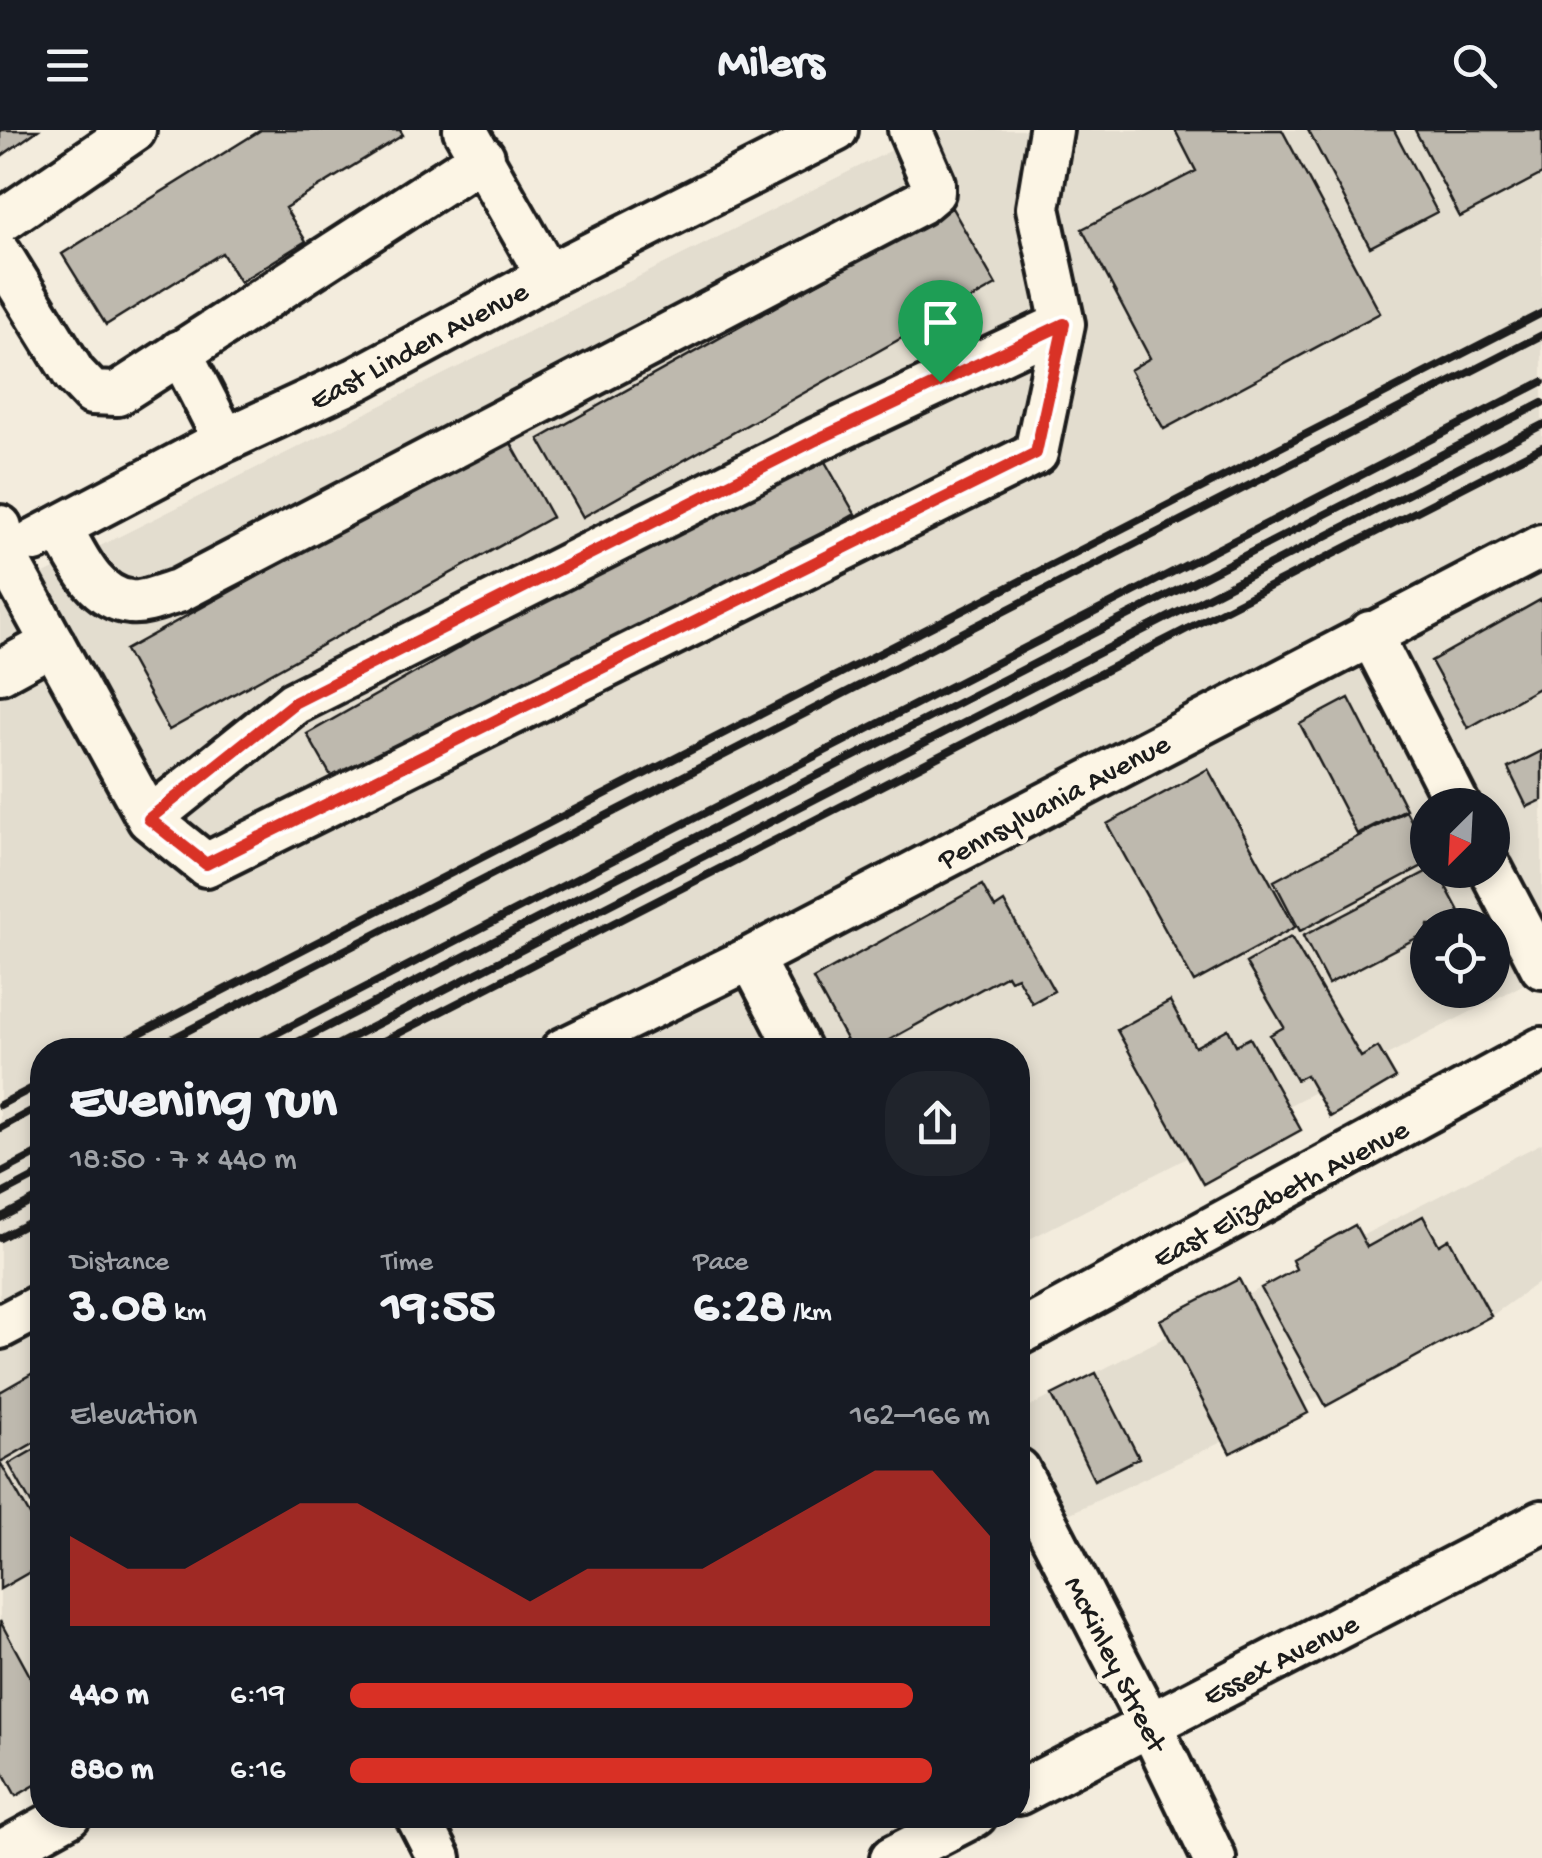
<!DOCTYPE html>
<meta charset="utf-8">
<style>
body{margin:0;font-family:"Gochi Hand",sans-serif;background:#20242c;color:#f1f3f6;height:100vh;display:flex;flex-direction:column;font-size:38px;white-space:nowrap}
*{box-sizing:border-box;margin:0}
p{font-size:32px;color:#9ea1a6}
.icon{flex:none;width:55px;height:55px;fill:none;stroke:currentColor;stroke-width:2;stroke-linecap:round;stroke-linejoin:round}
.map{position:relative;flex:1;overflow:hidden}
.drawer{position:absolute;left:30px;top:908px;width:1000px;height:790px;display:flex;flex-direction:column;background:#171b24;border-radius:40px;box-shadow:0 5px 15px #0003}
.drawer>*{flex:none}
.needle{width:65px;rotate:204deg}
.buttons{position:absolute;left:1410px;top:658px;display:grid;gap:20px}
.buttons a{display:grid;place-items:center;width:100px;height:100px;border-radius:50%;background:#171b24;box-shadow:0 5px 15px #0003;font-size:50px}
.pin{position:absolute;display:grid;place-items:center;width:85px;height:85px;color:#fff;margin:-102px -42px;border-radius:50% 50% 50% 0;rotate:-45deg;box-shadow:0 0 10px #0007}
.pin .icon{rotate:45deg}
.round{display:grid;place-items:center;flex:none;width:105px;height:105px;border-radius:40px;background:#20242c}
.head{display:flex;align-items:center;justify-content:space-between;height:170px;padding:0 40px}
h1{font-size:55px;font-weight:700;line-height:75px}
.figures{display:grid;grid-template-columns:repeat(3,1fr);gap:15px;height:170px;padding:10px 40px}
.figures div{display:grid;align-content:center}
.figures b{font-size:50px;font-weight:700}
.figures small{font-size:28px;font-weight:400}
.figures p{font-size:28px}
.chart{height:280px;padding:20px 40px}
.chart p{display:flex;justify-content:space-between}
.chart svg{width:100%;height:180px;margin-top:10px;fill:#d93025;opacity:.7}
ul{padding:0 40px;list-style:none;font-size:32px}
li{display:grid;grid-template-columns:160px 120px 1fr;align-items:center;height:75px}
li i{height:25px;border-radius:12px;background:#d93025}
header{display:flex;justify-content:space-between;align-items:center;height:130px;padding:0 40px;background:#171b24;font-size:45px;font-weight:700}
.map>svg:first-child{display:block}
.built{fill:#e3ddcf;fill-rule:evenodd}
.building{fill:#beb9ae;stroke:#1c1c1c;stroke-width:2.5}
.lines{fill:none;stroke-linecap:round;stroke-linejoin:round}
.minor-casing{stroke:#1c1c1c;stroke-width:50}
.minor{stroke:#fcf5e5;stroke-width:42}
.rail{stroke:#1c1c1c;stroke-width:8}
.route-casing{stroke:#fff;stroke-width:20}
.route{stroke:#d93025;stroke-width:12}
.labels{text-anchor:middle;stroke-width:10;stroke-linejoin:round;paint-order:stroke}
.street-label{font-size:30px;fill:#1c1c1c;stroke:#fcf5e5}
</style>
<header><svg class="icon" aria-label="menu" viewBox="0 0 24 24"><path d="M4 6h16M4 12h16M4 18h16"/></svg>Milers<svg class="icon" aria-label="search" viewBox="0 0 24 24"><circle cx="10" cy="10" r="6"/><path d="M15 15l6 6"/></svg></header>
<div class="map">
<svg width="1542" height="1728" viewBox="0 0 1542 1728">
<rect width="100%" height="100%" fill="#f3ecdd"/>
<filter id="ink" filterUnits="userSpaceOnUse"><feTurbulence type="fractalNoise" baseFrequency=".01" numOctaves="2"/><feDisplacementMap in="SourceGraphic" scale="20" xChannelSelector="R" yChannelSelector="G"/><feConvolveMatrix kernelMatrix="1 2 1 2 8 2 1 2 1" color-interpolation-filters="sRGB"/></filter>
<g filter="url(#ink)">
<path class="built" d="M885,0H1542V845L1018,1115V920H42V1368L27,1376L42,1405V1615L0,1637V466L894,19ZM1428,675H1492V740H1428ZM1428,795H1492V860H1428Z
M1542,1013V1150L1494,1184L1045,1395L1018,1367V1283Z"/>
<path class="building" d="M0,0H38L0,27Z
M261,0H400L403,5L285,78L306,111L240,152L222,123L106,195L62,124Z
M1175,0H1282L1380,183L1164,299L1130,240L1150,228L1082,99L1196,41Z
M1308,0H1394L1437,82L1370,117Z
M1415,0H1542V44L1460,87Z
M952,78L996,155L583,387L539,309Z
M508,308L552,387L169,600L125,520Z
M816,316L855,384L524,572L342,665L307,604Z
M1542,469V556L1468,598L1431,531Z
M1349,568L1406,679L1357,704L1300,594Z
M1542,621V670L1527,677L1508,638Z
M1208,639L1295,797L1194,852L1107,694Z
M1406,681L1428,722V733L1300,801L1274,751Z
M1430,740H1437L1461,785L1442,795H1428V802L1328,854L1303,806Z
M982,755L995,778L1004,772L1054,861L1032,873L1017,847L1010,850L1007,845L871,920H852L813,849Z
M1291,807L1361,927L1378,917L1396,948L1330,987L1306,945L1296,950L1270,905L1284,897L1246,833Z
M1170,871L1195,917L1228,899L1236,915L1250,908L1301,1000L1203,1054L1117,900Z
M1423,1086L1439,1115L1449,1109L1491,1186L1326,1276L1261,1158L1296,1139L1292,1130L1355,1095L1367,1117Z
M1239,1149L1308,1283L1230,1323L1160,1190Z
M42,1238V1308L0,1332V1262Z
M1096,1243L1139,1328L1094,1350L1052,1265Z
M42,1315V1378L36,1382L9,1334Z
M0,1332L42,1407V1435L0,1459Z
M0,1491L42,1568V1651L16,1666L0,1637Z"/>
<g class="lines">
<g class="minor-casing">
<path id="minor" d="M465,0L548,146
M0,92L134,0
M0,124L74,244L92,263L117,264L483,27
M180,222L225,310
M0,397L5,426L149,689L294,573L816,310L1063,194L1038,78L1051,0
M60,397C76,425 93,468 130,472C144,474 164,465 178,461L920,73L933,62V53L910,0
M35,410L225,310L357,249L548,146L836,0
M1370,503L1458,675
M0,542L53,513
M149,689L206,735L1036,323L1063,194
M1491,740L1542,837
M751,828L799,920
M563,920L751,828L1542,416
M0,1197L42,1175
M1018,1204L1542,919
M1018,1340L1150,1595L1214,1728
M1018,1663L1542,1392
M417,1685L439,1728
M0,1723L69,1685
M892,1728L975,1685"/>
</g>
<use href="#minor" class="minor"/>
<path class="rail" d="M107,920L1542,183
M150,920L1542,205
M244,920L1542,252
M282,920L1542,273
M327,920L1542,295
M366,920L1542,317
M0,975L42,953
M0,998L42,975
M0,1043L42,1021
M0,1065L42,1043
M0,1088L42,1066
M0,1108L42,1086"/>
</g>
</g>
<g class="lines" filter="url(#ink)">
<g class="route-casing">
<path id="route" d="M1064,194L1036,323L206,734L149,689L294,573L816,310Z"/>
</g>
<use href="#route" class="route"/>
</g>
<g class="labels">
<g class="street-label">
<text transform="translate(418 214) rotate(-28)" y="10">East Linden Avenue</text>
<text transform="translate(1053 670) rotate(-28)" y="10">Pennsylvania Avenue</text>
<text transform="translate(1280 1062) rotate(-28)" y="10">East Elizabeth Avenue</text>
<text transform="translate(1280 1528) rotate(-27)" y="10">Essex Avenue</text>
<text transform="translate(1117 1533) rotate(63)" y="10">McKinley Street</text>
</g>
</g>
</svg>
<div class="buttons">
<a><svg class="needle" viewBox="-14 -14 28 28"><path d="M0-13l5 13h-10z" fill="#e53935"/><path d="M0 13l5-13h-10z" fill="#9ea1a6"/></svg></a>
<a><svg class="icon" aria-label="locate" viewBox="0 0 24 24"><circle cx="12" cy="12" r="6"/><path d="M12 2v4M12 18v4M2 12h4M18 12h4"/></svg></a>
</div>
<div class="pin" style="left:940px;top:252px;background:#1e9e55"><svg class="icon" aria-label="arrive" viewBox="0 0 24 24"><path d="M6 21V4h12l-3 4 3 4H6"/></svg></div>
<section class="drawer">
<div class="head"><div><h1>Evening run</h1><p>18:50 · 7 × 440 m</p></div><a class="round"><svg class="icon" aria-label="share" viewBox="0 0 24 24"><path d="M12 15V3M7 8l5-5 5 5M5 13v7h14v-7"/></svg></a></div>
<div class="figures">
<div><p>Distance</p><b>3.08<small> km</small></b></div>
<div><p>Time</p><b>19:55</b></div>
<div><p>Pace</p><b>6:28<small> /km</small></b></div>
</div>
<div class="chart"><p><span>Elevation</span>162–166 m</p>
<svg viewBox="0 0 160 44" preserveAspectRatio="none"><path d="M0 44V22L10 30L20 30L30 22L40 14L50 14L60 22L70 30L80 38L90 30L100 30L110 30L120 22L130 14L140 6L150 6L160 22V44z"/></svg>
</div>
<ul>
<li><b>440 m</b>6:19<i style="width:88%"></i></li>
<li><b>880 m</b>6:16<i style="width:91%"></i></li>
</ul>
</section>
</div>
